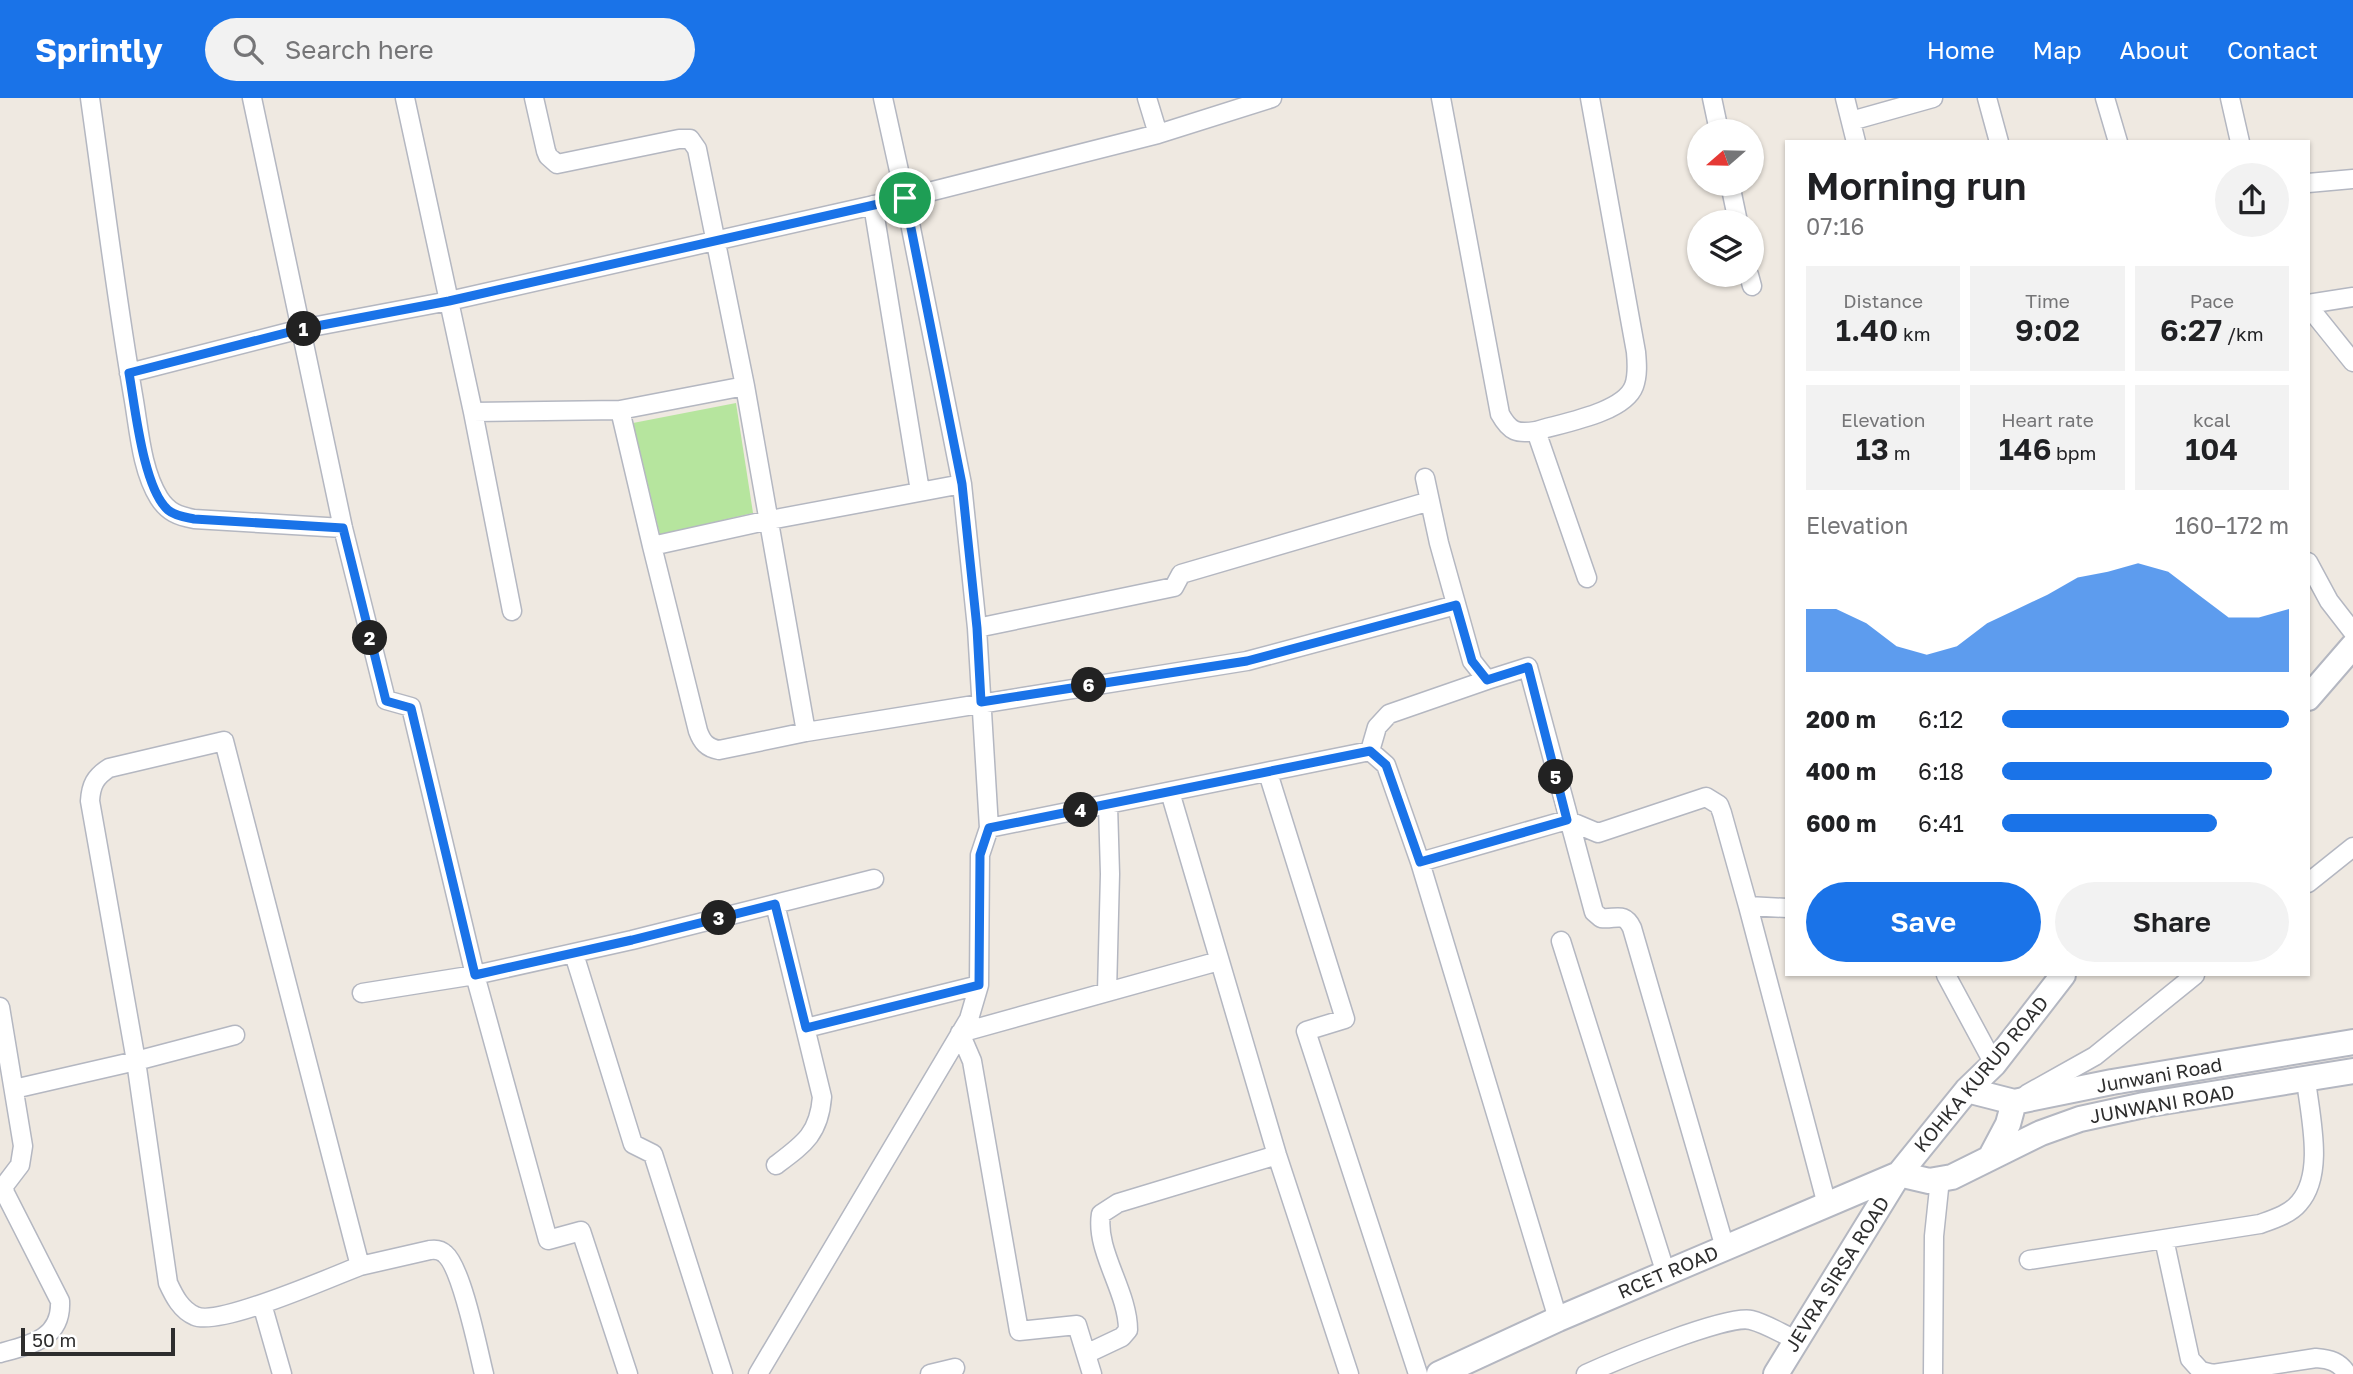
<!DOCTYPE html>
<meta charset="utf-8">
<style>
body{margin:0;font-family:"Golos Text",sans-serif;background:#f2f2f2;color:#202124;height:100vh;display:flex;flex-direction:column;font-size:26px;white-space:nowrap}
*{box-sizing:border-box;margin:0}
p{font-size:23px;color:#757577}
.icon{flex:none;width:38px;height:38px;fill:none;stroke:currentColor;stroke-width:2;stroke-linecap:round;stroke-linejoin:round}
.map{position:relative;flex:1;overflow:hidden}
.details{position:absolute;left:1785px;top:42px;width:525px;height:836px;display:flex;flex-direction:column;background:#fff;border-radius:0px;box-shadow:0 2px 5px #0004}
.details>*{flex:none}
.needle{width:46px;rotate:250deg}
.fabs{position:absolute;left:1687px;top:21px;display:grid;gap:14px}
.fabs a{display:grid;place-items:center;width:77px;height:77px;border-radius:50%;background:#fff;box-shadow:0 2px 5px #0004;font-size:35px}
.scale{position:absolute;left:21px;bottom:18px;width:154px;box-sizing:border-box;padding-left:7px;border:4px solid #2e2e2e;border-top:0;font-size:19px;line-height:24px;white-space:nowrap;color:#2e2e2e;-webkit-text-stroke:5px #fff;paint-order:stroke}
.pin{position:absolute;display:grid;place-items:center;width:60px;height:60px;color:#fff;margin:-30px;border:4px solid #fff;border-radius:50%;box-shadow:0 2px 7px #0007}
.km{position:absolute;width:35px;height:35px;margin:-18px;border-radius:50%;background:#222;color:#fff;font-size:19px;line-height:35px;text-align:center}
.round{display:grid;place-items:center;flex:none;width:74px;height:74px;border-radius:37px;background:#f2f2f2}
.headline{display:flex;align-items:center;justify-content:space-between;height:119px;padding:0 21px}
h1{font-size:38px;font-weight:600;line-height:52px}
.metrics{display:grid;grid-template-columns:repeat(3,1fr);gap:10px;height:119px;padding:7px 21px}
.metrics div{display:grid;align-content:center;border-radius:0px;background:#f2f2f2;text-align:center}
.metrics b{font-size:30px;font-weight:600}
.metrics small{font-size:19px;font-weight:400}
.metrics p{font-size:19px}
.chart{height:196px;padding:14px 21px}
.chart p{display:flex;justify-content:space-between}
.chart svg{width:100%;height:126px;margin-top:7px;fill:#1a73e8;opacity:.7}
.button{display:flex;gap:14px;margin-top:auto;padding:14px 21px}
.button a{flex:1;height:80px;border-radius:42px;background:#1a73e8;color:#fff;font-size:28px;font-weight:600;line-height:80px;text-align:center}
.button a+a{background:#f2f2f2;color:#202124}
ul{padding:0 21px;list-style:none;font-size:23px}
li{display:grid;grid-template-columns:112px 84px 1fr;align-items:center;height:52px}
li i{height:18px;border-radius:9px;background:#1a73e8}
header{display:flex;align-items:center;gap:42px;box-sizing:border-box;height:98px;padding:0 35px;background:#1a73e8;color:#fff}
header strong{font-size:33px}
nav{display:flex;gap:38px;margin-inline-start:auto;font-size:24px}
.search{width:490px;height:63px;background:#f2f2f2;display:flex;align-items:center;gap:18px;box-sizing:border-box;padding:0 24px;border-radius:38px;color:#757577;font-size:26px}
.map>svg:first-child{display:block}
.green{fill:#b6e59e}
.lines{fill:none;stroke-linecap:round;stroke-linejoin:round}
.street-casing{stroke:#b4b7c1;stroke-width:21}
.secondary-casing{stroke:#b4b7c1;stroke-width:28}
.street{stroke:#fff;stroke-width:18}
.secondary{stroke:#fff;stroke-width:24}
.route-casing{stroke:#fff;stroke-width:14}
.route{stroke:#1a73e8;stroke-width:9}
.labels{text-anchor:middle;stroke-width:7;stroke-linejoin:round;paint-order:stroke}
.street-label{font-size:19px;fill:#2e2e2e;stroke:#fff}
</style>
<header>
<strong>Sprintly</strong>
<div class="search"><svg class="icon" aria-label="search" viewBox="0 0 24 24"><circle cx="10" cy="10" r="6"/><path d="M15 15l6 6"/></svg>Search here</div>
<nav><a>Home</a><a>Map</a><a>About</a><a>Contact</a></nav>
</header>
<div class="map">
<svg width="2353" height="1276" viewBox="0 0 2353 1276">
<rect width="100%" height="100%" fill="#efe9e1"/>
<path class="green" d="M736,305L753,415L660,437L633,325Z"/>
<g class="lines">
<g class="street-casing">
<path id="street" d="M90,0C104,99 116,198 133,297C139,330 141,371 159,400C168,414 178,418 194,421L343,430
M252,0L343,430L386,602L411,609L475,877L632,842L874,781
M405,0L473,314L512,513
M534,0L546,53L548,58L557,66L679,41H690L697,51L745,288L806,634L1247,563L1456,507
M1147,0L1158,36
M1441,0L1500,316C1510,334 1517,336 1536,333
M1712,0L1719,33
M1845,0L1856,44
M1987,0L1999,44
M2105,0L2118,44
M2230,0L2240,44
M1851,23L1933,0
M2308,85L2353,81
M1730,86L1738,124
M873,107L920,393
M1749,177L1752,188
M2308,206L2353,199
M2308,208L2353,264
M129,275L301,231L449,203L905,100L1158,36L1272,0
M745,288L620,312L652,448L770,422L962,386
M473,314L620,312
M1425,380L1439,445L1472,563L1487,582L1528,569L1594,814L1601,820C1615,822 1624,813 1632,830L1725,1150
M652,448L698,633C702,644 707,650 719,652L806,634
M2308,464L2329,503L2353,534
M1587,480L1536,333C1562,325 1624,315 1634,288C1638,277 1637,265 1636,254L1590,0
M977,530L1174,489L1181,476L1430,403
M224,643L360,1168C331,1179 219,1229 195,1218C181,1212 174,1198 168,1185L136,963L90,703C91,687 95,679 109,670Z
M1370,653L1386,667L1420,764
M1268,675L1345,921L1306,933L1418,1276
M1170,694L1277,1057L1349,1276
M989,730L1370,653L1377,629L1389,616L1487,582
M2308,785L2353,749
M775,806L822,999C819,1036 804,1046 776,1067
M1748,808L1827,1107
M1561,843L1666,1176
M574,856L633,1046L653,1056L723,1276
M1946,877L1994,966
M1107,894L1110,776L1108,707
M362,895L475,877L548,1142L581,1133L628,1276
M0,909L23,1048L20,1067L4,1088L5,1095L60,1203C62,1241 30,1247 0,1255
M806,930L979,887
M14,991L136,963L235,937
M2027,996L2095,958L2195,877
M2164,1141L2190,1261L2201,1273L2213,1276L2316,1260C2330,1261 2340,1264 2347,1276
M2029,1162L2260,1126C2274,1121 2290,1116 2299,1105C2325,1076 2310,1018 2306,982
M360,1168L430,1152C436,1151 441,1152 445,1156C462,1170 478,1252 484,1276
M262,1206L282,1276
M1558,1221L1420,764L1567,722L1598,735L1706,699L1719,707L1722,715L1748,808L1787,810
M1086,1256L1122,1239L1128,1232C1128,1193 1095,1153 1101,1116L1118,1105L1277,1057
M758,1276L969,921L979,887L980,757L989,730L977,530L962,386L905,100L883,0
M930,1276L955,1270
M1092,1276L1077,1227L1019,1233L972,963L960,935L1219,863
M1586,1276C1612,1264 1728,1216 1751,1222C1767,1226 1782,1236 1796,1242
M1933,1276L1934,1138L1940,1081"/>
</g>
<g class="secondary-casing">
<path id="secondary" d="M2308,600L2353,548
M1967,992L2014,1004L2112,984L2353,944
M1990,1060L2008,1026L2014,1004
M1899,1076L1929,1083L1952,1079L2041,1035L2080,1021L2144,1007L2353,973
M1439,1276L1558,1221L1899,1076
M1776,1276L1899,1076L1967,992L1994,966L2063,877"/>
</g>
<use href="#street" class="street"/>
<use href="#secondary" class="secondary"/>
</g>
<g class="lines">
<g class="route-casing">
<path id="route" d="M905,100L962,386L977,530L981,604L1247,563L1456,507L1472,563L1487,582L1528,569L1567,722L1420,764L1386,667L1370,653L989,730L980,757L979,887L806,930L775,806L632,842L475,877L411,610L386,603L343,430L194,421C185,419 175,418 168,412C143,390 135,308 129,275L301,231L449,203Z"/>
</g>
<use href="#route" class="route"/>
</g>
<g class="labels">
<g class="street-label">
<text transform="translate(1981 976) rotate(-50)" y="7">KOHKA KURUD ROAD</text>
<text transform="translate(2159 977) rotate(-10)" y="7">Junwani Road</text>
<text transform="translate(2162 1006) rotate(-10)" y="7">JUNWANI ROAD</text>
<text transform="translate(1668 1174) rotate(-23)" y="7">RCET ROAD</text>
<text transform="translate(1837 1176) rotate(-58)" y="7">JEVRA SIRSA ROAD</text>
</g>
</g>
</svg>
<div class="fabs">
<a><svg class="needle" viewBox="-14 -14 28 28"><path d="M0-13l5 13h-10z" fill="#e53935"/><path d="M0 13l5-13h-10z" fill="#757577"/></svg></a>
<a><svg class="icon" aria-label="layers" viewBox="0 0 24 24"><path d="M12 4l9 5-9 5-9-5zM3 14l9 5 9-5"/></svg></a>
</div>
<div class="scale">50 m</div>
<div class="pin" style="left:905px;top:100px;background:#1e9e55"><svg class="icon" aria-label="arrive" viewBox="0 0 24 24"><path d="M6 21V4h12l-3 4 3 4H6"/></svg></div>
<b class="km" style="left:304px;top:231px">1</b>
<b class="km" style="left:370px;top:540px">2</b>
<b class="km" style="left:719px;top:820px">3</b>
<b class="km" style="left:1081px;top:712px">4</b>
<b class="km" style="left:1556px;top:679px">5</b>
<b class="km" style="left:1089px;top:587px">6</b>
<section class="details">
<div class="headline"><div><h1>Morning run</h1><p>07:16</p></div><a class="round"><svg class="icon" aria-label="share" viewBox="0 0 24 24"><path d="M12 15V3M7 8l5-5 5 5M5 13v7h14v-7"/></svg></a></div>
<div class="metrics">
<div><p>Distance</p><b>1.40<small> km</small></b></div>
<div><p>Time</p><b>9:02</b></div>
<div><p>Pace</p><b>6:27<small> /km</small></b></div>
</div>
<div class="metrics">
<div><p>Elevation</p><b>13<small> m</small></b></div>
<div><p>Heart rate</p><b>146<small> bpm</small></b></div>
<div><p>kcal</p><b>104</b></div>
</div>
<div class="chart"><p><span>Elevation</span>160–172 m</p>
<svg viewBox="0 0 160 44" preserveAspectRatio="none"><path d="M0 44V22L10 22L20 27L30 35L40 38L50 35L60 27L70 22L80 17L90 11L100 9L110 6L120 9L130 17L140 25L150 25L160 22V44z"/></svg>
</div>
<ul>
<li><b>200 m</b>6:12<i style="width:100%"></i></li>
<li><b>400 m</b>6:18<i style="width:94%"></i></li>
<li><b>600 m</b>6:41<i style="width:75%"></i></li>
</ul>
<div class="button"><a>Save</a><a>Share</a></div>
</section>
</div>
